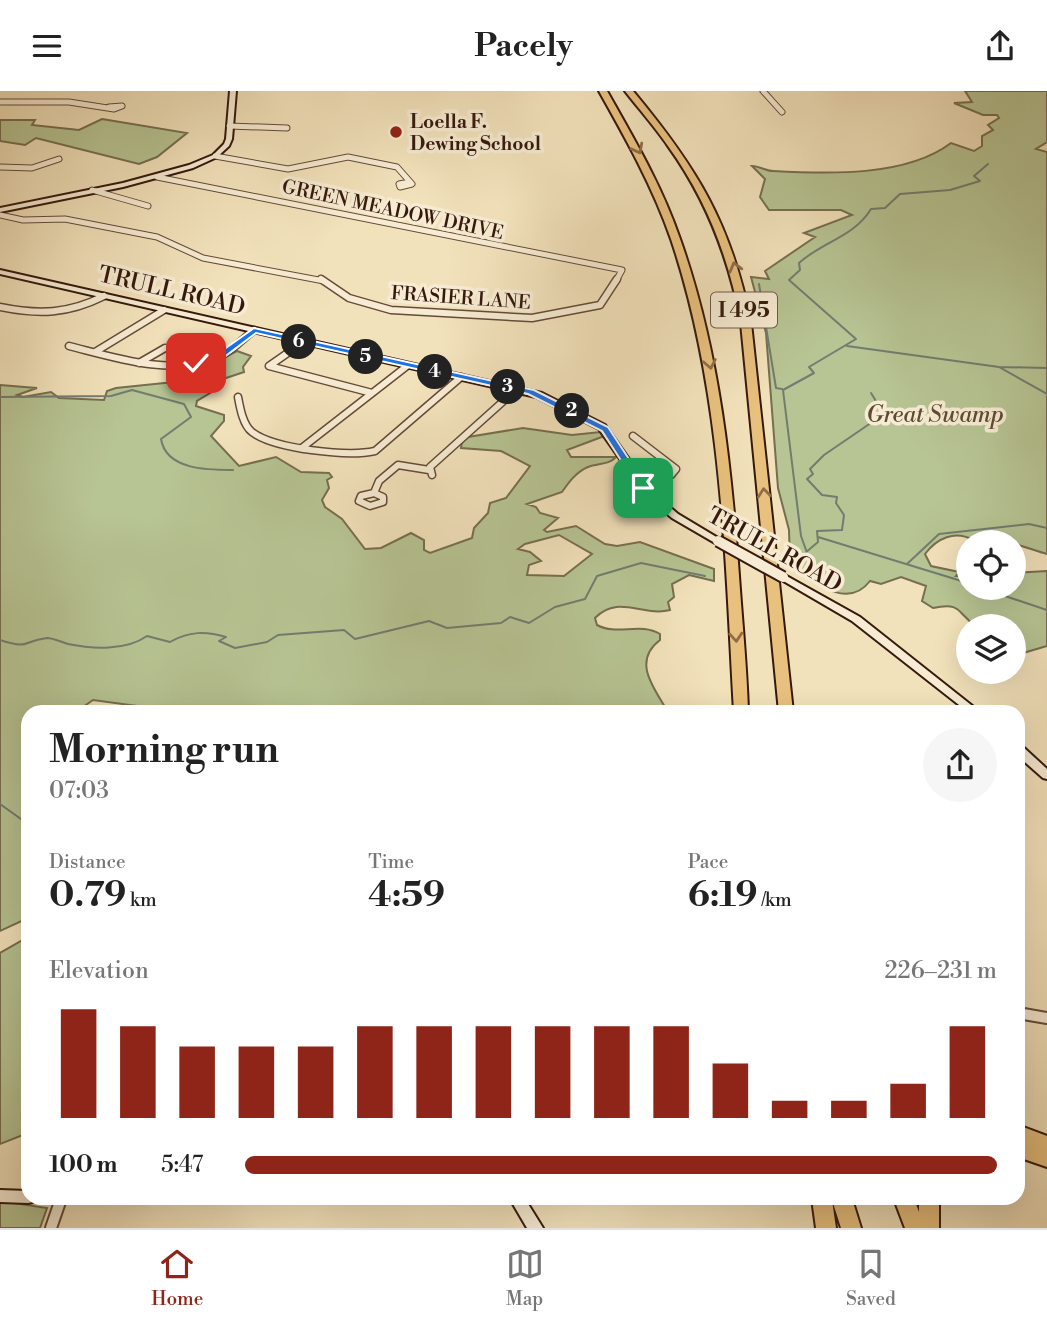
<!DOCTYPE html>
<meta charset="utf-8">
<style>
body{margin:0;font-family:"Libre Bodoni",serif;background:#f6f6f6;color:#222;height:100vh;display:flex;flex-direction:column;font-size:26px;white-space:nowrap}
*{box-sizing:border-box;margin:0}
p{font-size:23px;color:#767676}
.icon{flex:none;width:38px;height:38px;fill:none;stroke:currentColor;stroke-width:2;stroke-linecap:round;stroke-linejoin:round}
.map{position:relative;flex:1;overflow:hidden}
.drawer{position:absolute;left:21px;top:614px;width:1004px;height:500px;display:flex;flex-direction:column;background:#fff;border-radius:21px;box-shadow:0 7px 28px #0002}
.drawer>*{flex:none}
.buttons{position:absolute;left:956px;top:439px;display:grid;gap:14px}
.buttons a{display:grid;place-items:center;width:70px;height:70px;border-radius:50%;background:#fff;box-shadow:0 7px 28px #0002;font-size:35px}
.pin{position:absolute;display:grid;place-items:center;width:60px;height:60px;color:#fff;margin:-30px;border-radius:14px;box-shadow:0 4px 10px #0006}
.km{position:absolute;width:35px;height:35px;margin:-18px;border-radius:50%;background:#222;color:#fff;font-size:19px;line-height:35px;text-align:center}
.round{display:grid;place-items:center;flex:none;width:74px;height:74px;border-radius:37px;background:#f6f6f6}
.headline{display:flex;align-items:center;justify-content:space-between;height:119px;padding:0 28px}
h1{font-size:38px;font-weight:700;line-height:52px}
.stats{display:grid;grid-template-columns:repeat(3,1fr);gap:10px;height:119px;padding:7px 28px}
.stats div{display:grid;align-content:center}
.stats b{font-size:35px;font-weight:700}
.stats small{font-size:19px;font-weight:400}
.stats p{font-size:19px}
.chart{height:196px;padding:14px 28px}
.chart p{display:flex;justify-content:space-between}
.chart svg{width:100%;height:126px;margin-top:7px;stroke:#8f2418;stroke-width:6}
ul{padding:0 28px;list-style:none;font-size:23px}
li{display:grid;grid-template-columns:112px 84px 1fr;align-items:center;height:52px}
li i{height:18px;border-radius:9px;background:#8f2418}
header{display:flex;justify-content:space-between;align-items:center;height:91px;padding:0 28px;background:#fff;font-size:32px;font-weight:700}
.menu{display:flex;justify-content:space-around;align-items:center;height:98px;border-top:2px solid #e0e0e0;background:#fff;font-size:19px;color:#767676}
.menu a{display:grid;justify-items:center;gap:4px}
.menu .current{color:#8f2418}
.map>svg:first-child{display:block}
.green{fill:#b7c493;stroke:#766e50;stroke-width:2;fill-rule:evenodd}
.lines{fill:none;stroke-linecap:round;stroke-linejoin:round}
.stream{stroke:#727c6f;stroke-width:2}
.street-far2-casing{stroke:#644b38;stroke-width:7}
.street-far1-casing{stroke:#644b38;stroke-width:9}
.street-casing{stroke:#644b38;stroke-width:14}
.secondary-casing{stroke:#35190d;stroke-width:4}
.highway-casing{stroke:#35190d;stroke-width:4}
.street-far2{stroke:#f7ecd3;stroke-width:5}
.street-far1{stroke:#f7ecd3;stroke-width:6}
.street{stroke:#f7ecd3;stroke-width:10}
.secondary{fill:#f7ecd3;fill-rule:evenodd}
.highway{fill:#e9c17e;fill-rule:evenodd}
.secondary-bridge-casing{stroke:#35190d;stroke-width:14;stroke-linecap:butt}
.secondary-bridge{stroke:#f7ecd3;stroke-width:10}
.oneway{stroke:#8f6d46}
.route{fill:#1a73e8;stroke:#fff;stroke-width:2}
.poi-dot{fill:#8f2418;stroke:#f7ecd3;stroke-width:2.5}
.labels{text-anchor:middle;stroke-width:7;stroke-linejoin:round;paint-order:stroke}
.far-poi-label{font-size:19px;font-weight:bold;fill:#35190d;stroke:#f7ecd3;text-anchor:start}
.far-street-label{font-size:19px;fill:#35190d;stroke:#f7ecd3}
.shield{fill:#f7ecd3;stroke:#6f5848;stroke-width:2}
.shield-label{font-size:21px;font-weight:bold;fill:#35190d}
.street-label{font-size:23px;fill:#35190d;stroke:#f7ecd3}
.park-label{font-size:23px;font-style:italic;fill:#5c4c35;stroke:#f7ecd3}
</style>
<header><svg class="icon" aria-label="menu" viewBox="0 0 24 24"><path d="M4 6h16M4 12h16M4 18h16"/></svg>Pacely<svg class="icon" aria-label="share" viewBox="0 0 24 24"><path d="M12 15V3M7 8l5-5 5 5M5 13v7h14v-7"/></svg></header>
<div class="map">
<svg width="1047" height="1137" viewBox="0 0 1047 1137">
<rect width="100%" height="100%" fill="#f2e2bb"/>
<filter id="stains"><feTurbulence type="fractalNoise" baseFrequency=".00286" numOctaves="4"/><feColorMatrix values="0 0 0 0 .2 0 0 0 0 .09 0 0 0 0 .02 0 0 0 .5 -.17"/></filter>
<radialGradient id="worn" r=".72"><stop offset=".6" stop-color="#630" stop-opacity="0"/><stop offset="1" stop-color="#630" stop-opacity=".3"/></radialGradient>
<path class="green" d="M965,0H1047V51L1036,58L1047,61V463C1029,458 990,442 973,449C955,439 937,447 925,463L931,475L959,481L956,485H968V497H1013V482L1047,480V555L1013,565V536L976,535C956,522 963,511 933,517L922,510L926,495L901,486L881,493L870,490C847,520 813,490 790,474L789,439L778,397L766,242L751,186L769,188L765,180L815,146L804,142L852,124L841,119H769L760,106L765,88L752,75C760,75 765,80 773,80C828,83 906,86 951,52L974,60L982,55V45L993,39L988,34L999,27L997,24H983L954,12L972,11Z
M102,28L187,42L157,66L139,73L36,47L25,54L0,50V29H35L32,34L79,39Z
M237,260L251,265L243,276L244,281L214,291L212,296L215,299L197,310L196,315L224,324V330L211,345L239,375L276,366L301,381L329,382L332,386L327,389L329,397L322,409L325,416L342,428L365,458L381,457L411,442L424,449V459L430,462L472,447L474,437L488,422L490,412L506,407L530,375L501,360L461,357L462,350L468,346L523,337L572,344L601,341L607,344L567,359L571,366H616C609,374 598,372 588,376C576,381 569,391 562,401L527,413L536,416L540,422L558,427L544,439L547,441L576,435L605,453L617,455L640,451L714,478V490L689,484L672,493L674,506L668,511L670,519C643,526 618,503 595,527L597,534C617,545 640,531 660,543V549C631,571 655,598 668,621H518L463,615L448,621H182L93,609L76,621H28V827L0,840V294L37,297L17,304L23,306L51,301L59,307L104,309L107,300L116,297L174,291L211,277L214,271ZM559,444L592,463L564,485L527,484L529,474L541,470L530,461L518,458L525,453Z
M28,846V1042L0,1053V862Z
M0,1110L47,1117L40,1137H0Z"/>
<g class="lines">
<path class="stream" d="M759,193L776,297L782,298
M847,255L999,276L1047,277
M999,276L1047,303
M0,306L111,305L132,299L184,313L191,326L161,348C166,379 208,379 233,379
M818,446L968,492
M806,459L801,445L783,299L814,282L809,276L856,248L789,189L800,179L799,172C822,151 854,146 871,118L885,117L900,103L950,99L980,90L974,85L988,73
M907,473L939,443L1029,433L1047,437
M784,475L798,468L818,451L817,440L842,439L844,424L836,412L837,406L822,404L807,388L813,383L810,378L824,364L884,323L871,302
M981,497L1047,519
M0,549C31,559 21,550 47,547C53,547 61,551 68,553C92,558 126,560 147,545L170,551C189,540 206,540 226,546L219,550L235,557L267,551L278,544L344,539L355,548L429,530L447,537L501,532L510,526L529,532L555,516L585,508L597,485L641,472L705,485
M0,713L28,733"/>
<g class="street-far2-casing">
<path id="street-far2" d="M763,0L782,21
M0,11H69L114,18L122,15L109,16
M229,35L287,37
M215,65L288,78L348,66L397,76L412,93L400,96L399,93L410,91
M0,76L32,77L59,68
M157,86L622,179L616,190
M92,99L148,115
M0,124L23,129L65,128L157,146L203,167L324,190"/>
</g>
<g class="street-far1-casing">
<path id="street-far1" d="M321,188L349,207L391,219L532,227L600,214L617,188
M0,216C39,224 68,223 104,205
M69,255C113,266 170,285 214,268C230,262 242,249 254,239
M95,261L164,219
M139,272L165,257
M269,275L372,302
M269,275L302,252
M238,306C240,317 243,334 252,341C274,358 348,366 375,360L461,286
M633,345L676,378L671,384L637,388
M303,356L407,275
M432,384L430,376L517,298
M374,402L383,406V411L370,415L359,410L361,405Z
M374,402L379,390L398,374L429,379"/>
</g>
<g class="street-casing">
<path id="street" d="M1018,922L1047,927
M51,1137L61,1108"/>
</g>
<g class="secondary-casing">
<path id="secondary" d="M230,0H236L232,48L229,55L217,66L193,77L123,96L0,121V117L123,92L189,74L213,64L224,53L226,48Z
M0,179L542,302L605,334L652,401L678,423L723,450L721,452H715L672,427L646,405L599,338L536,306L0,183Z
M783,483L860,526L980,621H968L852,530L780,488L778,486Z
M1018,655H1022L1047,678V688L1043,687L1018,665Z
M0,1099L28,1100V1108H35L33,1111L28,1112L0,1111Z
M510,1108H525L543,1137H527Z"/>
</g>
<g class="highway-casing">
<path id="highway" d="M599,0H607C634,48 662,95 680,148C720,261 732,380 740,499C743,540 747,581 748,621H734C725,463 722,300 671,148C653,96 626,48 599,0Z
M625,0H633C697,77 731,132 751,232L793,621H779L741,232C729,167 707,109 668,55C655,36 639,18 625,0Z
M1018,1034L1047,1045V1076L1018,1066Z
M812,1108H852L861,1137H841L832,1109L836,1137H816Z
M894,1108H914L919,1121V1108H939V1137H905Z"/>
</g>
<use href="#street-far2" class="street-far2"/>
<use href="#street-far1" class="street-far1"/>
<use href="#street" class="street"/>
<use href="#secondary" class="secondary"/>
<use href="#highway" class="highway"/>
<g class="secondary-bridge-casing">
<path id="secondary-bridge" d="M718,450L783,486"/>
</g>
<use href="#secondary-bridge" class="secondary-bridge"/>
</g>
<defs><path id="oneway-chevron" d="M-2-3.5L2.5 0L-2 3.5" fill="none" stroke-width="1.6" stroke-linecap="round" stroke-linejoin="round" transform="scale(1.75)"/></defs>
<g class="oneway">
<use href="#oneway-chevron" transform="translate(638 58) rotate(62)"/>
<use href="#oneway-chevron" transform="translate(735 176) rotate(-105)"/>
<use href="#oneway-chevron" transform="translate(710 273) rotate(79)"/>
<use href="#oneway-chevron" transform="translate(764 402) rotate(-96)"/>
<use href="#oneway-chevron" transform="translate(736 546) rotate(86)"/>
</g>
<path class="route" d="M254,237L534,299L608,336L648,397L640,399L602,340L528,303L256,242L219,270L196,274L192,272L213,266Z"/>
<circle class="poi-dot" cx="396" cy="41" r="7"/>
<g class="labels">
<g class="far-poi-label">
<text x="410" y="37">Loella F.<tspan x="410" dy="22">Dewing School</tspan></text>
</g>
<g class="far-street-label">
<text transform="translate(393 118) rotate(12)" y="7">GREEN MEADOW DRIVE</text>
<text transform="translate(461 206) rotate(4)" y="7">FRASIER LANE</text>
</g>
<rect class="shield" x="711" y="201.5" width="66" height="35" rx="5"/>
<g class="shield-label">
<text x="744" y="226">I 495</text>
</g>
<g class="street-label">
<text transform="translate(172 199) rotate(13)" y="8">TRULL ROAD</text>
<text transform="translate(775 458) rotate(29)" y="8">TRULL ROAD</text>
</g>
<g class="park-label">
<text x="935" y="331">Great Swamp</text>
</g>
</g>
<rect width="100%" height="100%" filter="url(#stains)"/>
<rect width="100%" height="100%" fill="url(#worn)"/>
</svg>
<div class="buttons">
<a><svg class="icon" aria-label="locate" viewBox="0 0 24 24"><circle cx="12" cy="12" r="6"/><path d="M12 2v4M12 18v4M2 12h4M18 12h4"/></svg></a>
<a><svg class="icon" aria-label="layers" viewBox="0 0 24 24"><path d="M12 4l9 5-9 5-9-5zM3 14l9 5 9-5"/></svg></a>
</div>
<div class="pin" style="left:643px;top:397px;background:#1e9e55"><svg class="icon" aria-label="arrive" viewBox="0 0 24 24"><path d="M6 21V4h12l-3 4 3 4H6"/></svg></div>
<div class="pin" style="left:196px;top:272px;background:#d93025"><svg class="icon" aria-label="check" viewBox="0 0 24 24"><path d="M5 12l5 5 9-10"/></svg></div>
<b class="km" style="left:572px;top:320px">2</b>
<b class="km" style="left:508px;top:296px">3</b>
<b class="km" style="left:435px;top:281px">4</b>
<b class="km" style="left:366px;top:266px">5</b>
<b class="km" style="left:299px;top:251px">6</b>
<section class="drawer">
<div class="headline"><div><h1>Morning run</h1><p>07:03</p></div><a class="round"><svg class="icon" aria-label="share" viewBox="0 0 24 24"><path d="M12 15V3M7 8l5-5 5 5M5 13v7h14v-7"/></svg></a></div>
<div class="stats">
<div><p>Distance</p><b>0.79<small> km</small></b></div>
<div><p>Time</p><b>4:59</b></div>
<div><p>Pace</p><b>6:19<small> /km</small></b></div>
</div>
<div class="chart"><p><span>Elevation</span>226–231 m</p>
<svg viewBox="0 0 160 44" preserveAspectRatio="none"><path d="M5 44V6M15 44V12M25 44V19M35 44V19M45 44V19M55 44V12M65 44V12M75 44V12M85 44V12M95 44V12M105 44V12M115 44V25M125 44V38M135 44V38M145 44V32M155 44V12"/></svg>
</div>
<ul>
<li><b>100 m</b>5:47<i style="width:100%"></i></li>
</ul>
</section>
</div>
<nav class="menu">
<a class="current"><svg class="icon" aria-label="home" viewBox="0 0 24 24"><path d="M3 11l9-7 9 7M6 9v11h12V9"/></svg>Home</a>
<a><svg class="icon" aria-label="map" viewBox="0 0 24 24"><path d="M3 6l6-2 6 2 6-2v14l-6 2-6-2-6 2zM9 4v14M15 6v14"/></svg>Map</a>
<a><svg class="icon" aria-label="saved" viewBox="0 0 24 24"><path d="M7 4h10v16l-5-4-5 4z"/></svg>Saved</a>
</nav>
